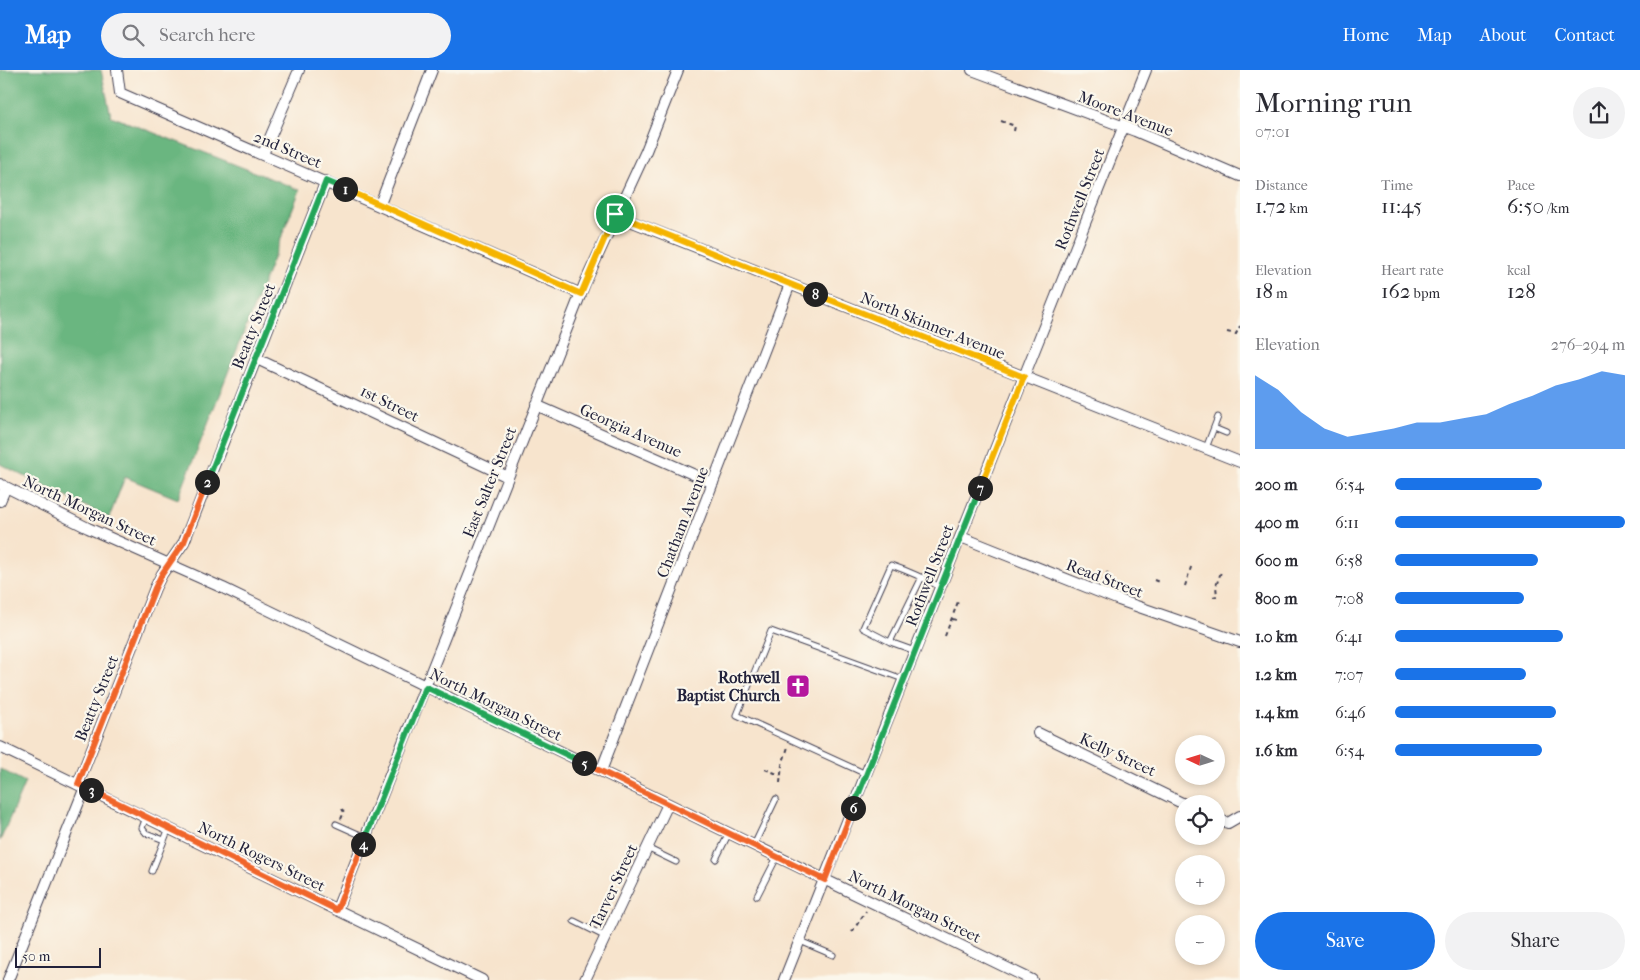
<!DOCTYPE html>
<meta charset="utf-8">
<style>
body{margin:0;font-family:"IM FELL French Canon",serif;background:#f2f2f3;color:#2b2b33;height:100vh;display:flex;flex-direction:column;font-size:19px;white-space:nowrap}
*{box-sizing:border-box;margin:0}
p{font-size:16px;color:#7c7c81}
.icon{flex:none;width:28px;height:28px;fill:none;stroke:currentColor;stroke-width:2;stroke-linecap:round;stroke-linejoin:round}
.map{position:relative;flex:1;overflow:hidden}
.details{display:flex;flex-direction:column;background:#fff;width:400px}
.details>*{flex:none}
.needle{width:32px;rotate:274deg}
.tools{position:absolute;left:1175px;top:665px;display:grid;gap:10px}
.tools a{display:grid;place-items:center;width:50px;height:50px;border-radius:50%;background:#fff;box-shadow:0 2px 8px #0003;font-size:25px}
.scale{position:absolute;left:15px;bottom:12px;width:86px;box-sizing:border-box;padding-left:5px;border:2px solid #22223b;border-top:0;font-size:14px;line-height:18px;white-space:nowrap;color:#22223b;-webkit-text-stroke:4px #fbf7ec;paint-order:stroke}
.pin{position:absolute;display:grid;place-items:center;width:42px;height:42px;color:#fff;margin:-21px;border:2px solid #fff;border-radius:50%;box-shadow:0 1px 5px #0007}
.km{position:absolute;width:25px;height:25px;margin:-12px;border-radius:50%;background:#222;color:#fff;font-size:14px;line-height:25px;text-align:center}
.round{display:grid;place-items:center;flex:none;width:52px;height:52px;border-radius:26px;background:#f2f2f3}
.headline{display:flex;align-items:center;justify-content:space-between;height:85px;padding:0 15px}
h1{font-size:28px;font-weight:600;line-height:38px}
.metrics{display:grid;grid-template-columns:repeat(3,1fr);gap:8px;height:85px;padding:5px 15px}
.metrics div{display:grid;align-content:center}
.metrics b{font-size:21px;font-weight:600}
.metrics small{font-size:14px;font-weight:400}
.metrics p{font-size:14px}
.chart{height:140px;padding:10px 15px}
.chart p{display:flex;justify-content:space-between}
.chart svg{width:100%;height:90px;margin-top:5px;fill:#1a73e8;opacity:.7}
.cta{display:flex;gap:10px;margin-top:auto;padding:10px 15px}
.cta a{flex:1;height:58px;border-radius:30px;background:#1a73e8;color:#fff;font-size:20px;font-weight:600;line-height:58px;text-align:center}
.cta a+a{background:#f2f2f3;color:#2b2b33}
ul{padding:0 15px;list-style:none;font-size:16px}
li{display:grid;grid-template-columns:80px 60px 1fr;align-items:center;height:38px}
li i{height:12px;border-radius:6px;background:#1a73e8}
header{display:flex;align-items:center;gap:30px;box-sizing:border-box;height:70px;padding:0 25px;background:#1a73e8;color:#fff}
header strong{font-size:24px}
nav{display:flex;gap:28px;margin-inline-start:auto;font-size:18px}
.search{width:350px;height:45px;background:#f2f2f3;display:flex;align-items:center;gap:12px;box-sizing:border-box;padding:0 18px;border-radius:28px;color:#7c7c81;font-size:19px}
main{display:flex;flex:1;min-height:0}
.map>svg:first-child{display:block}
.forest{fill:#6ab680;stroke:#466c5e}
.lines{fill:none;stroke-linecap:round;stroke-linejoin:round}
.lane-casing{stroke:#423f51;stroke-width:7}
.street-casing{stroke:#423f51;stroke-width:12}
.path{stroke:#423f51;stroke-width:2;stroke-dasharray:4 4;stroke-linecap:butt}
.lane{stroke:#fff;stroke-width:5}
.street{stroke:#fff;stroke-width:10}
.split-1-casing{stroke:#fff;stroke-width:10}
.split-2-casing{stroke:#fff;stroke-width:10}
.split-3-casing{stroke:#fff;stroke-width:10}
.split-4-casing{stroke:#fff;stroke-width:10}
.split-5-casing{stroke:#fff;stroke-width:10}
.split-6-casing{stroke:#fff;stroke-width:10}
.split-7-casing{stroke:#fff;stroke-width:10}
.split-8-casing{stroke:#fff;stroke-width:10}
.split-9-casing{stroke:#fff;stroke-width:10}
.split-1{stroke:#f5b400;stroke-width:6}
.split-2{stroke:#22a559;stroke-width:6}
.split-3{stroke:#f0652b;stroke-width:6}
.split-4{stroke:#f0652b;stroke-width:6}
.split-5{stroke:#22a559;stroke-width:6}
.split-6{stroke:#f0652b;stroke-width:6}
.split-7{stroke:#22a559;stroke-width:6}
.split-8{stroke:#f5b400;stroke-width:6}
.split-9{stroke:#f5b400;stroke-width:6}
.labels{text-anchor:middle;stroke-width:4.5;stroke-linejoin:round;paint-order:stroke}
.street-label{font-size:16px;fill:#22223b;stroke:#fbf7ec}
.poi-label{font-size:16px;font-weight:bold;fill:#22223b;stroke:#fbf7ec;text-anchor:end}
</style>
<header>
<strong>Map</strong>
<div class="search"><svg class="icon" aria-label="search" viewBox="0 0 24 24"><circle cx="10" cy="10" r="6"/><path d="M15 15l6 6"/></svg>Search here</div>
<nav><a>Home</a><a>Map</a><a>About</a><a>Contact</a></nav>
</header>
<main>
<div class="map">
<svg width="1240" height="910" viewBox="0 0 1240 910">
<rect width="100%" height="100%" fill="#fbf7ec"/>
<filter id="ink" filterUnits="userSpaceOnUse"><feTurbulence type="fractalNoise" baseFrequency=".02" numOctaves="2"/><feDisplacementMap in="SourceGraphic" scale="10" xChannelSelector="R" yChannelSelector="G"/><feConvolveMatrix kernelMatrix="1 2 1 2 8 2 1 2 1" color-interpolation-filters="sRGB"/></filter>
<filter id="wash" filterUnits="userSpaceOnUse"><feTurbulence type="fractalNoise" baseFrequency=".0096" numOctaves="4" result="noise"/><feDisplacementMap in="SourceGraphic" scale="20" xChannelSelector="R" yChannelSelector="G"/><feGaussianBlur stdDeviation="1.12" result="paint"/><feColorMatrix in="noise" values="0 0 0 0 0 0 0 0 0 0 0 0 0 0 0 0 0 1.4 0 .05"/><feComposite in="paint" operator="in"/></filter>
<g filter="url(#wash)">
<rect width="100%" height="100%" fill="#f7e4cd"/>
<path class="forest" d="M0,0H101L111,46L300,120L178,429L125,407L109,448L0,394Z
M0,699L25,712L0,771Z"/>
</g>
<g filter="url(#ink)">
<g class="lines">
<g class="lane-casing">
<path id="lane" d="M1214,358L1226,363
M1206,378L1218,347
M922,507L890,572L863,558L891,495C908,501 924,508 940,517
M890,572L915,581
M866,704L737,645L771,561L903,609
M146,747L142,758L146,763L164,770
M336,754L365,767
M754,775L776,729
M647,778L676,792
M716,789L729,763
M152,801L169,758
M757,826L777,787
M574,851L606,867
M800,871L833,885"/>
</g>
<g class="street-casing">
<path id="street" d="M117,0L120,23L581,224
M972,0L1135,61L1240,106
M263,84L299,0
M380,134L432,0
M615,145L1240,392
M257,289L508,407
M536,335L713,413
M0,414L88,458L223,518L1032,910
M0,431L6,417
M961,467L1119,530L1240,572
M1038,663L1184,734
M0,677L482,910
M601,701L790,214
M78,714L155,518L162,504L184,472L326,111
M1216,749L1228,753L1240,746
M337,839L585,213L646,81L678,0
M8,910L85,717
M585,910L668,734
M784,910L1146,0"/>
</g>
<path class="path" d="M1001,51L1015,56L1014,61
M1227,262L1236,264L1240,256
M1154,510L1159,512
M1103,513L1109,499
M1185,516L1192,494
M1213,527L1217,526L1216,516L1221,502
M952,549L958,550
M945,566L959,529
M765,699L780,705
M780,713L782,695L788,677
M341,749L344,742L342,739
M852,862L866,841"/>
<use href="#lane" class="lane"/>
<use href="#street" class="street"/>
</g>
</g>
<g class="lines" filter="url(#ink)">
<g class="split-1-casing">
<path id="split-1" d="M345,119L581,224L615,144"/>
</g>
<g class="split-2-casing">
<path id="split-2" d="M207,412L326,111L345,119"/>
</g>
<g class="split-3-casing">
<path id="split-3" d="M91,720L78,714L155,518L162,504L184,472L207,412"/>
</g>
<g class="split-4-casing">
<path id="split-4" d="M91,720L337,840L363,774"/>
</g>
<g class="split-5-casing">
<path id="split-5" d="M363,774L426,617L584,693"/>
</g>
<g class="split-6-casing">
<path id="split-6" d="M584,693L825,810L853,738"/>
</g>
<g class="split-7-casing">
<path id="split-7" d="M853,738L980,418"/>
</g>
<g class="split-8-casing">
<path id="split-8" d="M815,224L1024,307L980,418"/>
</g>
<g class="split-9-casing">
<path id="split-9" d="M615,144L815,224"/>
</g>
<use href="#split-1" class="split-1"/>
<use href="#split-2" class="split-2"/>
<use href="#split-3" class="split-3"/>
<use href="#split-4" class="split-4"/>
<use href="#split-5" class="split-5"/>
<use href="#split-6" class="split-6"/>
<use href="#split-7" class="split-7"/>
<use href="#split-8" class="split-8"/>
<use href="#split-9" class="split-9"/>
</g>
<defs>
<g id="church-square" transform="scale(1.25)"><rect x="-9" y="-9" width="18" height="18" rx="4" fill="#b5179e" stroke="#fbf7ec"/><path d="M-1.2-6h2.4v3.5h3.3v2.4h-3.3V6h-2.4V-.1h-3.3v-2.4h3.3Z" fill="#fff"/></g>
</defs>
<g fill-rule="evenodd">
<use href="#church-square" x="798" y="616"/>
</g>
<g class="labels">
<g class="street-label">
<text transform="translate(1126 43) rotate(21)" y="6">Moore Avenue</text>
<text transform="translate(288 79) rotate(23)" y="6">2nd Street</text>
<text transform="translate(1079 129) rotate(-68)" y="6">Rothwell Street</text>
<text transform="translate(933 255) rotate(22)" y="6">North Skinner Avenue</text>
<text transform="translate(253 256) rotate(-68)" y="6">Beatty Street</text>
<text transform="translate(390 333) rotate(26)" y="6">1st Street</text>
<text transform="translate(631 360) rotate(24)" y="6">Georgia Avenue</text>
<text transform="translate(489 412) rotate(-68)" y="6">East Salter Street</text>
<text transform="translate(90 440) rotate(25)" y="6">North Morgan Street</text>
<text transform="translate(682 452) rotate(-69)" y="6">Chatham Avenue</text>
<text transform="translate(929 505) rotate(-69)" y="6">Rothwell Street</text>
<text transform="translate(1105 508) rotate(21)" y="6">Read Street</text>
<text transform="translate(96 628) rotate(-68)" y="6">Beatty Street</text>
<text transform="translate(496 634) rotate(26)" y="6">North Morgan Street</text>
<text transform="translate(1118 684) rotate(25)" y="6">Kelly Street</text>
<text transform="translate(262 786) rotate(26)" y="6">North Rogers Street</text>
<text transform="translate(613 816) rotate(-65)" y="6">Tarver Street</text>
<text transform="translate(915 836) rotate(26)" y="6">North Morgan Street</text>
</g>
<g class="poi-label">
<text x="780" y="613">Rothwell<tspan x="780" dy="18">Baptist Church</tspan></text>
</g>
</g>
</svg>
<div class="tools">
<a><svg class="needle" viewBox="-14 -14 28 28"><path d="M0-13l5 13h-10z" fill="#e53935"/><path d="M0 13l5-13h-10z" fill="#7c7c81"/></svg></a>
<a><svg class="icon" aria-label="locate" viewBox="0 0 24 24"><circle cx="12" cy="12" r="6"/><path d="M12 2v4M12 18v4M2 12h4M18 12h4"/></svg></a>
<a>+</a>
<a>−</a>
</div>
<div class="scale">50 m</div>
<div class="pin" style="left:615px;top:144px;background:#1e9e55"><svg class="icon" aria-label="arrive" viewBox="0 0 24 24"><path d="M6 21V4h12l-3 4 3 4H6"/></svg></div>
<b class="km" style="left:345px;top:119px">1</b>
<b class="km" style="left:207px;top:412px">2</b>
<b class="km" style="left:91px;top:720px">3</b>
<b class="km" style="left:363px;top:774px">4</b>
<b class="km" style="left:584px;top:693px">5</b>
<b class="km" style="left:853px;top:738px">6</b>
<b class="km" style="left:980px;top:418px">7</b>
<b class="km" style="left:815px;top:224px">8</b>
</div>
<section class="details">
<div class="headline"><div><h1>Morning run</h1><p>07:01</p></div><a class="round"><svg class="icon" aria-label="share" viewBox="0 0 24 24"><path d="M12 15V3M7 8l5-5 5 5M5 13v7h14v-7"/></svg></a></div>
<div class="metrics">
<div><p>Distance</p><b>1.72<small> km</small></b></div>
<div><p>Time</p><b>11:45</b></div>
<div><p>Pace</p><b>6:50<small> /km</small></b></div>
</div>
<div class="metrics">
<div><p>Elevation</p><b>18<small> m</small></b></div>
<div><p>Heart rate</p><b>162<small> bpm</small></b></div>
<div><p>kcal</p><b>128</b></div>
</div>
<div class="chart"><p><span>Elevation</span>276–294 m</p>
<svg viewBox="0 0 160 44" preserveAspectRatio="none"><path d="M0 44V8L10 15L20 26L30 34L40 38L50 36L60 34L70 31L80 31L90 29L100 27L110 22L120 18L130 13L140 10L150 6L160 8V44z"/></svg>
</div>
<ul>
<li><b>200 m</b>6:54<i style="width:64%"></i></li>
<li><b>400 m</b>6:11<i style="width:100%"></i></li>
<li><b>600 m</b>6:58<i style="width:62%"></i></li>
<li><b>800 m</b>7:08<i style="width:56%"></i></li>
<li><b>1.0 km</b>6:41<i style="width:73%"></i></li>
<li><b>1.2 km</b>7:07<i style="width:57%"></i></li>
<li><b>1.4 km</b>6:46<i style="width:70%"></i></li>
<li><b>1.6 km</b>6:54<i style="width:64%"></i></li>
</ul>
<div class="cta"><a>Save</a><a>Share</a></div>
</section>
</main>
